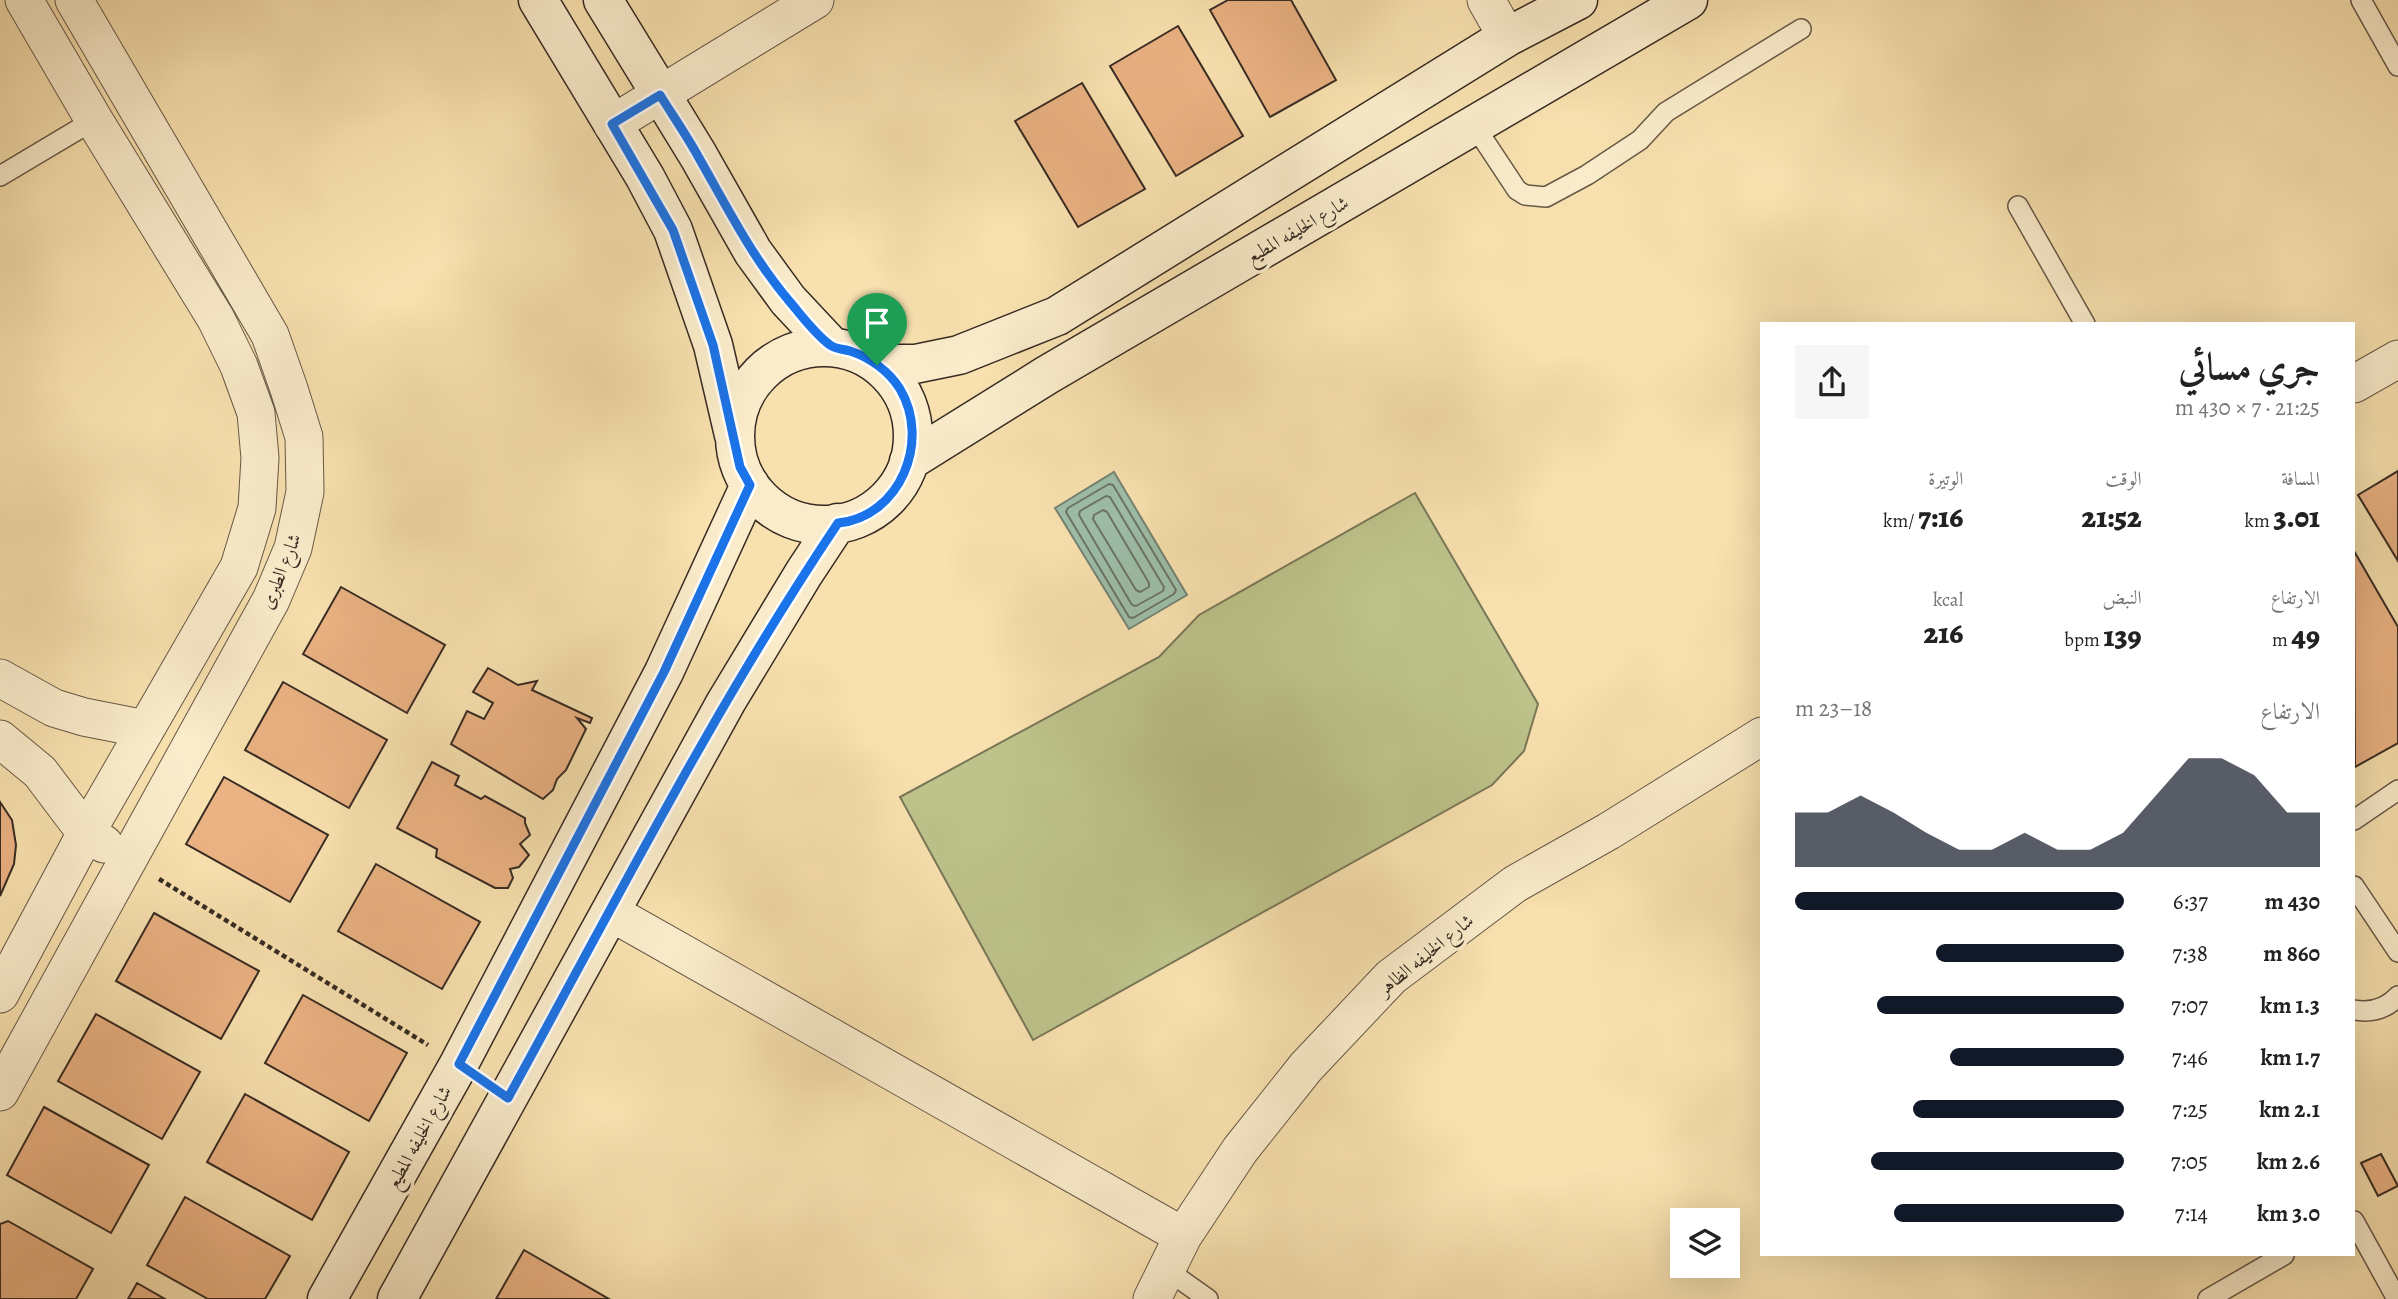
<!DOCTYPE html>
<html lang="ar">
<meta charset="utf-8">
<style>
body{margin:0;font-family:Alegreya,Amiri,serif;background:#f6f6f6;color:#222;direction:rtl;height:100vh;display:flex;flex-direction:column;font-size:26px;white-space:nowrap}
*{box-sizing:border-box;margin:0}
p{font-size:23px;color:#767676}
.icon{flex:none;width:38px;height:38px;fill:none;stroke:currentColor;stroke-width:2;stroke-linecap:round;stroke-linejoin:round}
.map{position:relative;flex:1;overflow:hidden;direction:ltr}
.side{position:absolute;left:1760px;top:322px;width:595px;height:934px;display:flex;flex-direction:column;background:#fff;border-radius:0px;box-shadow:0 7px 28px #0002;direction:rtl}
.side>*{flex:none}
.buttons{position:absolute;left:1670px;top:1208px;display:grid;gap:14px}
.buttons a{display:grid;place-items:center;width:70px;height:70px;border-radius:0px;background:#fff;box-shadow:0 7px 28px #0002;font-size:35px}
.pin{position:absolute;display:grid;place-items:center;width:60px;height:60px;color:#fff;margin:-72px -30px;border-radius:50% 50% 50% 0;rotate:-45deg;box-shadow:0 0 7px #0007}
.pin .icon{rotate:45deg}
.round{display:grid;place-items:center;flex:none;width:74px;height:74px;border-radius:0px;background:#f6f6f6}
.overview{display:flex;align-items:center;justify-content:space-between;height:119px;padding:0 35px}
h1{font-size:38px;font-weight:800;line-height:52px}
.figures{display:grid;grid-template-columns:repeat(3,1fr);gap:10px;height:119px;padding:7px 35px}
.figures div{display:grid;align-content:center}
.figures b{font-size:30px;font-weight:800}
.figures small{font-size:19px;font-weight:400}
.figures p{font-size:19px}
.chart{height:196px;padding:14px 35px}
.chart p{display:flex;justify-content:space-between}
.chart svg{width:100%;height:126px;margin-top:7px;fill:#111827;opacity:.7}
ul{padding:0 35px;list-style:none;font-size:23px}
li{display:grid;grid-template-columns:112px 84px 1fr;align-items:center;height:52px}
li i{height:18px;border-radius:9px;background:#111827}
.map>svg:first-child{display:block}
.green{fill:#bdc38b;stroke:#7a7757;stroke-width:2}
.water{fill:#9dbea9;stroke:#748373;stroke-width:2}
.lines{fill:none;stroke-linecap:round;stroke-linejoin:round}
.shore{stroke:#6a7466;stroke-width:2}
.building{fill:#ebb283;stroke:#362b23;stroke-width:2}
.lane-casing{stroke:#665846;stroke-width:22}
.street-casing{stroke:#665846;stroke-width:39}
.secondary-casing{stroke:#362b23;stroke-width:41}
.path{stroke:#362b23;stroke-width:4.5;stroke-dasharray:5 3.5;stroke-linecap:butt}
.lane{stroke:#faeccb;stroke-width:19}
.street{stroke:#faeccb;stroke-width:37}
.secondary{stroke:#faeccb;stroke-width:38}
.route-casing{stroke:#fff;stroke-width:14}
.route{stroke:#1a73e8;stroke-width:9}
.labels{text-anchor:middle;stroke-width:7;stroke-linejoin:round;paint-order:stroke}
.street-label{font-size:19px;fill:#362b23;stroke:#faeccb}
</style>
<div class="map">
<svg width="2398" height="1299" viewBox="0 0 2398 1299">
<rect width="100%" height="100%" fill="#f8e1af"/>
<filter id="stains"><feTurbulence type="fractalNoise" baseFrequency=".00286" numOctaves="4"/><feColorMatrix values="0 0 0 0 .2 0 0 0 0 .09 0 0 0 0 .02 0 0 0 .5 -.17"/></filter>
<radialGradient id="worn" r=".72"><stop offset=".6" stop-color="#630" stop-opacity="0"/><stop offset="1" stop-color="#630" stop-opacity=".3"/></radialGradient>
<path class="green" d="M1415,493L1538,704L1524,751L1492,785L1033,1040L900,797L1159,657L1199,615Z"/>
<path class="water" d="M1114,472L1187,595L1129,629L1055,508Z"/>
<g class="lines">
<path class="shore" d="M1109,484L1113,485L1176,590L1174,594L1133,618L1129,617L1066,512L1068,508Z
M1106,496L1110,497L1164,587L1163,591L1136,606L1132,605L1079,515L1080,511Z
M1103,510L1107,512L1149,583V587L1140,592L1136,590L1093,519L1094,515Z"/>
</g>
<path class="building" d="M1228,0H1291L1336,80L1270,117L1210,10Z
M1178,26L1243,136L1176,176L1110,66Z
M1082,83L1145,189L1078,227L1015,121Z
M2398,471V561L2358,495Z
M2354,551L2398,627V743L2355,767Z
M341,587L445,645L407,713L303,654Z
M488,668L518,685L537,681L532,690L592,718L590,723L577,718L586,729L566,770L557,779L553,790L543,799L451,744L467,711L484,719L493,703L473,692Z
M283,682L387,740L349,808L245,750Z
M432,762L459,776L455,785L481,799L485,796L525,818V823L530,835L520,844L529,855L519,867L510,869L513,878L508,888H495L436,857L437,849L397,828Z
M224,777L328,835L290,902L186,844Z
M0,802L12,820L16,845L14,864L0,896Z
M376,864L480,922L442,989L338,931Z
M154,913L259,971L221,1039L116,981Z
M303,995L407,1053L369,1121L265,1063Z
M96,1014L200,1072L162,1139L58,1081Z
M245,1094L349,1152L312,1220L207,1162Z
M44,1107L149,1165L111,1233L7,1175Z
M2381,1154L2398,1186L2378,1196L2361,1163Z
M185,1197L290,1256L265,1299H208L147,1265Z
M8,1221L93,1269L76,1299H0V1224Z
M524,1250L609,1299H496Z
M137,1283L165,1299H128Z"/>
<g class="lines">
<g class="lane-casing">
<path id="lane" d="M2361,0L2398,66
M1474,125L1517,190L1525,195L1546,197L1587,175L1640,140L1666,112L1801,29
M0,176L94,120
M2018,206L2085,324
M2354,820L2398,790
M2354,886L2398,952
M2354,1010C2371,1013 2386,1009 2398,996
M2354,1221L2397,1299
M1167,1270L1208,1299
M2208,1299L2284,1255"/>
</g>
<g class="street-casing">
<path id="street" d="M1486,0L1507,37
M612,124L815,0
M2354,384L2398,359
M0,678L54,708L84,717L145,729
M0,739L40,772L86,833L104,844
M610,912L1183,1236
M0,994L86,833L239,567L257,508L260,458L256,413L239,366L216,319L94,120L24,0
M0,1092L271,600L293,548L305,492L304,437L289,389L270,335L74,0
M1152,1299L1183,1236L1240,1150L1306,1067L1391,977L1515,884L1609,831L1762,736"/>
</g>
<g class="secondary-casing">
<path id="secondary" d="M538,0L645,177L673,230L713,345L734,435
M603,0L698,155L753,252L788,300L832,347
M735 436a89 89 0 1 1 178 0a89 89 0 1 1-178 0Z
M877,364H915L959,355L1057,316L1507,37L1578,0
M909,461L1047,375L1688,0
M327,1299L459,1064L664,672L750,485
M397,1299L726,702L804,573L837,523"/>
</g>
<path class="path" d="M159,879L428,1045"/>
<use href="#lane" class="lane"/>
<use href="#street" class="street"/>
<use href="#secondary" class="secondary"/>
</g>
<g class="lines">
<g class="route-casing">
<path id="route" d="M660,95C673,116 687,136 699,158C727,207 753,259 790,302C802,316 815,334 830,345C835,349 843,349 850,351C869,357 889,371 900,389C931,441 900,517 838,523C715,706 614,905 508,1098L459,1064L664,672L750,485L740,467L713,345L673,230L612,124Z"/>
</g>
<use href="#route" class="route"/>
</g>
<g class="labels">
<g class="street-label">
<text transform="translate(1297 229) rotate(-30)" y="7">شارع الخليفه المطيع</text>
<text transform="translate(280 571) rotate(-68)" y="7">شارع الطبرى</text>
<text transform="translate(1425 954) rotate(-39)" y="7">شارع الخليفه الظاهر</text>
<text transform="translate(418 1137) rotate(-61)" y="7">شارع الخليفه المطيع</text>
</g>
</g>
<rect width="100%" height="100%" filter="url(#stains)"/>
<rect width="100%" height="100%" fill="url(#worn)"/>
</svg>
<div class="buttons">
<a><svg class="icon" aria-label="layers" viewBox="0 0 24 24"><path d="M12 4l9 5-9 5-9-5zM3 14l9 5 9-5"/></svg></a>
</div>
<div class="pin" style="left:877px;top:365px;background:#1e9e55"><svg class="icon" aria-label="arrive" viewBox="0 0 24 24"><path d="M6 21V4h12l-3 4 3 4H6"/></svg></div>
<section class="side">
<div class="overview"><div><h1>جري مسائي</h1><p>21:25 · 7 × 430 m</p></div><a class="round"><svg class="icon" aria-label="share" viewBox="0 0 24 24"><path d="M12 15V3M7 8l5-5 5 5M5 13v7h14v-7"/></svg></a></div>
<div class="figures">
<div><p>المسافة</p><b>3.01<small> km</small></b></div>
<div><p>الوقت</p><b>21:52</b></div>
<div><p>الوتيرة</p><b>7:16<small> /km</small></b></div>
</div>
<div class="figures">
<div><p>الارتفاع</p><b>49<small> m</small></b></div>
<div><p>النبض</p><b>139<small> bpm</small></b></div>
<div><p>kcal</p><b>216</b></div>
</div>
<div class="chart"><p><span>الارتفاع</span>18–23 m</p>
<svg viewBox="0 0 160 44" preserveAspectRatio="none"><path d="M0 44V25L10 25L20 19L30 25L40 32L50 38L60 38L70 32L80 38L90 38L100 32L110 19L120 6L130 6L140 12L150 25L160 25V44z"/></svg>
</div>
<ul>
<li><b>430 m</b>6:37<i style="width:100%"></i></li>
<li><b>860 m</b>7:38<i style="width:57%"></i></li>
<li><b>1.3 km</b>7:07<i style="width:75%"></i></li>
<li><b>1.7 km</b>7:46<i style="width:53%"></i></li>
<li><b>2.1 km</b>7:25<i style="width:64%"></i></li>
<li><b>2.6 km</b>7:05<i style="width:77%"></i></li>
<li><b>3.0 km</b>7:14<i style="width:70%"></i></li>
</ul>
</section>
</div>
